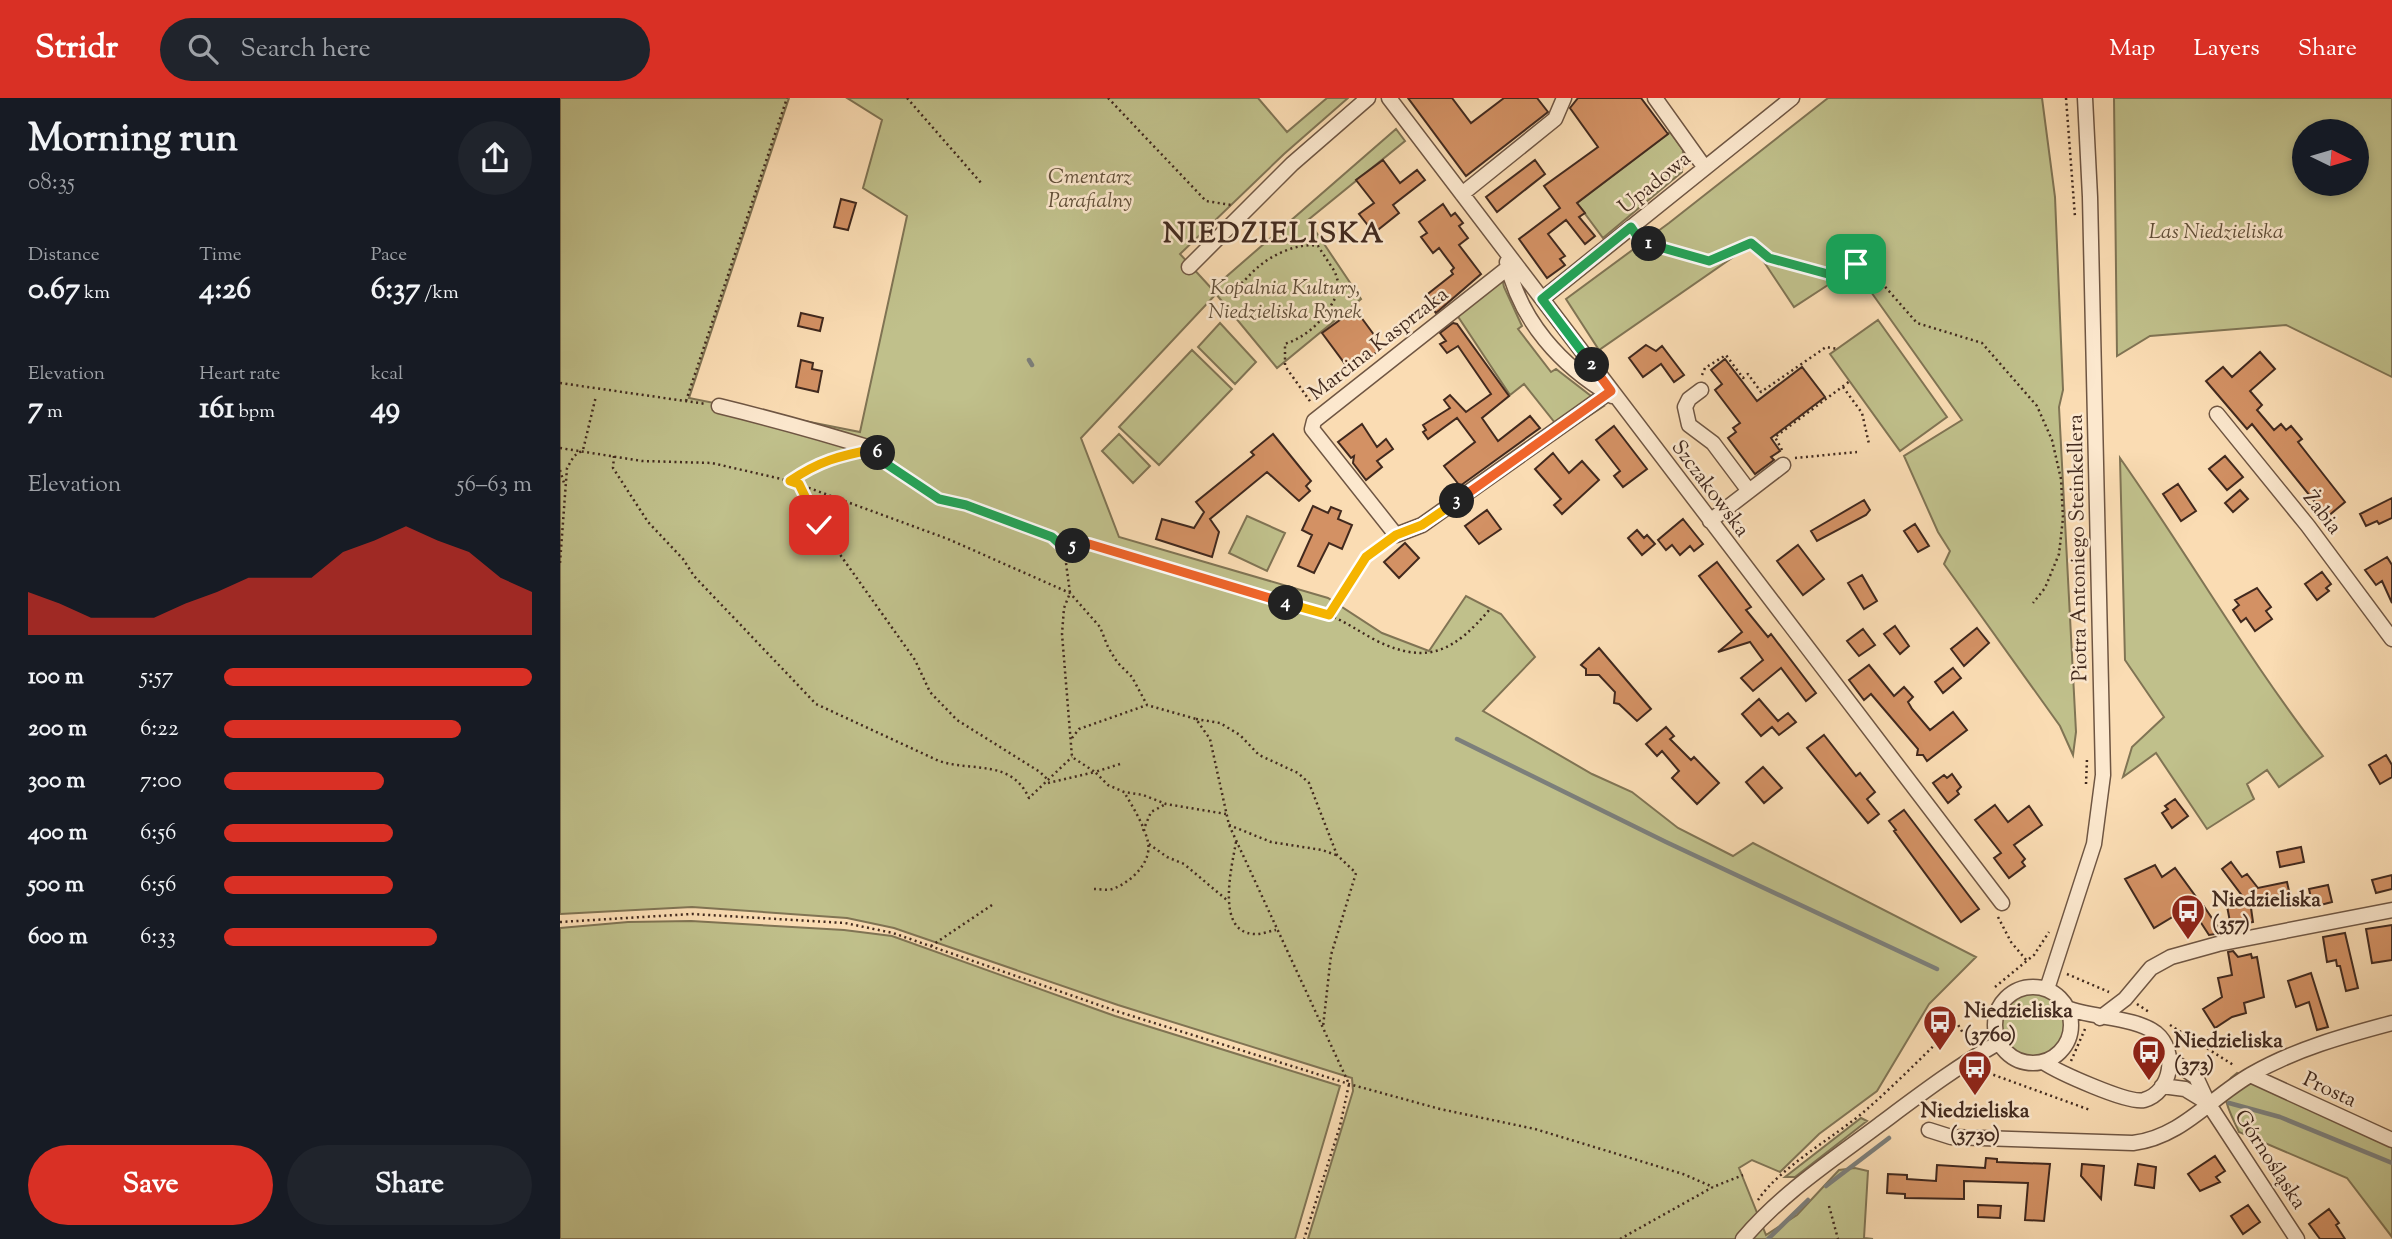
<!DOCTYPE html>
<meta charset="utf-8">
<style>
body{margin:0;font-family:"Sorts Mill Goudy",serif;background:#20242c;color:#f1f3f6;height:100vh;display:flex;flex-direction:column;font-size:26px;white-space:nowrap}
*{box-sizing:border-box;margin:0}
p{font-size:23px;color:#9ea1a6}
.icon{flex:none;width:38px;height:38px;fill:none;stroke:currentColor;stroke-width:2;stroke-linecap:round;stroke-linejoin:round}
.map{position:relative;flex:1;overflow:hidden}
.sheet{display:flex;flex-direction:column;background:#171b24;width:560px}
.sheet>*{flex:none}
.needle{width:46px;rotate:95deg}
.buttons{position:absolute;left:1732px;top:21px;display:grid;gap:14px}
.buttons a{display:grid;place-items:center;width:77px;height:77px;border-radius:50%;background:#171b24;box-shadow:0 4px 10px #0003;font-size:35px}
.pin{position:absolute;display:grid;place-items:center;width:60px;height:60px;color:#fff;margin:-30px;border-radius:14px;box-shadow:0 4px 10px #0006}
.km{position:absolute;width:35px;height:35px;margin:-18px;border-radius:50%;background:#222;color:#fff;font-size:19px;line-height:35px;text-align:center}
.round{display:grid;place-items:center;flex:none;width:74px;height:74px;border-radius:37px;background:#20242c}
.overview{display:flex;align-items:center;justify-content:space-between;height:119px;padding:0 28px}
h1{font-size:38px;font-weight:700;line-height:52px}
.stats{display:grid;grid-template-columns:repeat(3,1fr);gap:10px;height:119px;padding:7px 28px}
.stats div{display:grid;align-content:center}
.stats b{font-size:30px;font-weight:700}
.stats small{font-size:19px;font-weight:400}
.stats p{font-size:19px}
.chart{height:196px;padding:14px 28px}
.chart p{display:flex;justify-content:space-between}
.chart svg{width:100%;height:126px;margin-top:7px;fill:#d93025;opacity:.7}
.primary-button{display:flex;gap:14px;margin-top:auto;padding:14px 28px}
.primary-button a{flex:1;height:80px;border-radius:42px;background:#d93025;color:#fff;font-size:28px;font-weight:700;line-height:80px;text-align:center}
.primary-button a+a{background:#20242c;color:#f1f3f6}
ul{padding:0 28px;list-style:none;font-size:23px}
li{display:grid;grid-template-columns:112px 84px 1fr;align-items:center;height:52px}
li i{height:18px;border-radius:9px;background:#d93025}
header{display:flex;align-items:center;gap:42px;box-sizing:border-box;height:98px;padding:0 35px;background:#d93025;color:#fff}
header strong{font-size:33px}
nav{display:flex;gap:38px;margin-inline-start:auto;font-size:24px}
.search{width:490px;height:63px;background:#20242c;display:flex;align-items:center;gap:18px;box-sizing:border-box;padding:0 24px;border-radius:38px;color:#9ea1a6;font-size:26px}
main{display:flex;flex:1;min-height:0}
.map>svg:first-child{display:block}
.green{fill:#c0c08b;stroke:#807454;stroke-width:2;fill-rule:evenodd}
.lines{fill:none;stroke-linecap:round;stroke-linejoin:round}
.stream{stroke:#7c7f7b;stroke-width:4.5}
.building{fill:#d39164;stroke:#41291e;stroke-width:2}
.minor-casing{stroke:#6f5643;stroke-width:17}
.path{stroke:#41291e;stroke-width:2.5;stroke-dasharray:2 3.5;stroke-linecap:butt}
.minor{stroke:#fce8ce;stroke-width:14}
.split-1-casing{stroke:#fff;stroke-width:14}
.split-2-casing{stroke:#fff;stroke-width:14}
.split-3-casing{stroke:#fff;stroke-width:14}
.split-4-casing{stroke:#fff;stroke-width:14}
.split-5-casing{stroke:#fff;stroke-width:14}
.split-6-casing{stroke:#fff;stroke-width:14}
.split-7-casing{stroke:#fff;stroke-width:14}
.split-1{stroke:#22a559;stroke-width:9}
.split-2{stroke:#22a559;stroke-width:9}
.split-3{stroke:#f0652b;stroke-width:9}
.split-4{stroke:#f5b400;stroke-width:9}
.split-5{stroke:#f0652b;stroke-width:9}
.split-6{stroke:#22a559;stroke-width:9}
.split-7{stroke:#f5b400;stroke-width:9}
.labels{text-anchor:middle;stroke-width:5;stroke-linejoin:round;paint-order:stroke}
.park-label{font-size:21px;font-style:italic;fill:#614f39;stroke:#fce8ce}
.street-label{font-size:21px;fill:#41291e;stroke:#fce8ce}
.poi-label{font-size:21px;font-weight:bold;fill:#41291e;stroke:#fce8ce;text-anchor:start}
.district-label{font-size:28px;font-weight:bold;letter-spacing:2px;fill:#41291e;stroke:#fce8ce}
</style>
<header>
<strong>Stridr</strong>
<div class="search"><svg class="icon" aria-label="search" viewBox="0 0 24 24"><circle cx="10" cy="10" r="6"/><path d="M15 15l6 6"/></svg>Search here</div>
<nav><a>Map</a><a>Layers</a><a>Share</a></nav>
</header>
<main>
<section class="sheet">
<div class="overview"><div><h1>Morning run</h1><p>08:35</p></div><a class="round"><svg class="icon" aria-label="share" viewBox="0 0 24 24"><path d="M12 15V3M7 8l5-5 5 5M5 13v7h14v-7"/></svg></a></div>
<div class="stats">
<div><p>Distance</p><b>0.67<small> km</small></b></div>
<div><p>Time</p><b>4:26</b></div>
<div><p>Pace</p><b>6:37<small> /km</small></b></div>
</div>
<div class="stats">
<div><p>Elevation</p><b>7<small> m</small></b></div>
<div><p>Heart rate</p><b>161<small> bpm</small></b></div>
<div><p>kcal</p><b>49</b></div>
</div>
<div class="chart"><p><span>Elevation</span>56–63 m</p>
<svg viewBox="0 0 160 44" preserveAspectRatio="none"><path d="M0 44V29L10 33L20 38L30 38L40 38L50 33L60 29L70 24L80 24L90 24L100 15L110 11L120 6L130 11L140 15L150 24L160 29V44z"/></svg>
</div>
<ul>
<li><b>100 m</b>5:57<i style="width:100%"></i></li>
<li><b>200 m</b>6:22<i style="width:77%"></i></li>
<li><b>300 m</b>7:00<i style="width:52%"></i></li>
<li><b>400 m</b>6:56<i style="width:55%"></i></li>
<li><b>500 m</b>6:56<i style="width:55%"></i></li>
<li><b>600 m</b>6:33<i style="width:69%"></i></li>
</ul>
<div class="primary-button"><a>Save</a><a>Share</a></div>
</section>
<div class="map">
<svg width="1832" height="1141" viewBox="0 0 1832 1141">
<rect width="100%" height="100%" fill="#fadcb3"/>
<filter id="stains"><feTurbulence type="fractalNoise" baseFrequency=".00286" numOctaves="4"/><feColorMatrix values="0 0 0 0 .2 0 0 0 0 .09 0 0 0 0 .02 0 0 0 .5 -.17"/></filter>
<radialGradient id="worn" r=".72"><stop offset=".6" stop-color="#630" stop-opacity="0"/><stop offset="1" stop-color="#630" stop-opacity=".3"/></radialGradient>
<path class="green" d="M0,0H229L129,300L300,334L347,118L303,90L322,22L287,0H698L727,34L767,0H788L724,56L620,156L652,191L836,31L845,43L748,122L801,201L717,270L656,196L521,340L559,439L768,500L822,535L869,553L906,498L941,516L975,559L923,613L1032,676L1072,694L1118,730L1173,758L1193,745L1416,859L1369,906L1317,993L1259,1036L1220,1074L1192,1062L1179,1070L1206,1137L1237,1117L1279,1072L1295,1070L1308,1073L1304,1140L1313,1141H748L793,993L792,980L558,907L334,830L287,820L132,809L0,816Z
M1268,0H1482L1495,99L1503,292L1499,309L1516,634L1513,657L1500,628L1384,466L1390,453L1378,434L1344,358L1402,322L1294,170L1234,209L1192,146L1039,252L1006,201L1109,125Z
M1554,0H1832V279L1726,227L1590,238L1557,258ZM1797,33V86H1745V33Z
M1110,34L1123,52L1122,74L1043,140L1017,105Z
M941,175L944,189L962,228L958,231L991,274L996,271L1044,308L1003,335L964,286L950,297L893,211Z
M1318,222L1387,319L1340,353L1270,256Z
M660,225L696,264L675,286L638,249Z
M632,252L672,291L599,367L559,329Z
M559,336L590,368L573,385L542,353Z
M1560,360C1629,458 1689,563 1763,658L1719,689L1707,672L1687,686L1694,701L1647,731L1596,655L1563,679L1572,649L1604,619L1565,562Z
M687,418L725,435L707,473L669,455Z
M131,823L284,832L332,838L555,918L780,988L735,1141H0V830L68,824Z
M1439 928a33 33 0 1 1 66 0a33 33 0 1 1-66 0Z
M1677,975L1832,1049V1139L1787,1080L1679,1034C1670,1014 1654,990 1677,975Z
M1301,1020L1307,1023L1235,1079H1225Z"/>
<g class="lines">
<path class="stream" d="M469,262L472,267
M897,641L1106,744L1377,871
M1669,1005L1720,1019L1832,1065
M1266,1088L1329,1040
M1208,1141L1248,1102"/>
</g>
<path class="building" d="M848,0H892L911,25L944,0H977L988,14L906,78Z
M1018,0H1081L1108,36L1017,105L1025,115L1019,119L1035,138L1025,146L1006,122L988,136L1005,158L1000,161L1005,167L987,180L959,141L1000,110L984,88L1038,49L1010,10Z
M823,62L840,85L857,72L865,82L833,107L839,115L814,135L799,116L814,105L796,82Z
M975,62L985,76L937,114L926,99Z
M281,101L296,105L288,132L274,129Z
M883,106L891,118L895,115L903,125L899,128L908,140L899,147L921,176L876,215L864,199L893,176L891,173L894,170L879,150L873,155L861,139L867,135L859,124Z
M795,211L823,249L791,274L762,235Z
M241,215L263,220L260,233L238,228Z
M893,225L897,226L949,298L922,320L938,343L970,318L980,330L900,388L884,368L915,344L897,320L868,341L863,334L866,332L863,327L890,310L884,302L890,297L906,314L931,296L898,248L887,255L880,246L886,243L880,235Z
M1086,247L1096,253L1102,248L1124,277L1114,284L1101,266L1083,279L1069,260Z
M1700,254L1715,271L1690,293L1702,307L1697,312L1714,332L1721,326L1726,332L1731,328L1742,341L1738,344L1785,404L1767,419L1692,326L1687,331L1646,283L1663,269L1672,279Z
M1165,261L1197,303L1242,269L1265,299L1211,340L1220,353L1211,359L1214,362L1195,376L1168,340L1176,334L1173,330L1180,325L1155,292L1162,286L1151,272Z
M241,262L253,265L252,271L262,273L258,294L236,289Z
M802,326L817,349L826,341L833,351L817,363L822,369L806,382L793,365L794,358L791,360L778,344Z
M1054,328L1087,371L1063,389L1054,378L1060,373L1036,342Z
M713,336L751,383L746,388L750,393L739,403L707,374L650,421L659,434L652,459L596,441L602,421L634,430L644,414L636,404L694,357L691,354Z
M993,355L1009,375L1022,363L1039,382L1002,416L994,407L1001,401L975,371Z
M1665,358L1683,379L1667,392L1649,371Z
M1618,386L1636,413L1621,423L1603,396Z
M1680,392L1688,401L1673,414L1665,405Z
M1832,400V420L1819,426L1817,423L1806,428L1800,416Z
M1304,402L1310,412L1306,417L1257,443L1251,433Z
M753,408L768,415L771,409L781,413L778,421L792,427L782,451L769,445L754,475L738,468L752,437L742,432Z
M927,412L941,431L919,446L905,428Z
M1123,421L1143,446L1134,453L1130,448L1120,457L1112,447L1106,452L1098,442Z
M1355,426L1369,448L1358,454L1344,433Z
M1077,432L1084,440L1087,437L1095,446L1082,457L1068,440Z
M845,445L859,460L839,480L824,464Z
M1238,447L1264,481L1243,497L1217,463Z
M1827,459L1832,467V505L1822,483L1816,487L1805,472Z
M1157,464L1191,509L1186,512L1208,539L1211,536L1256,595L1246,603L1221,570L1193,593L1181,580L1203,562L1190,544L1158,554L1182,534L1139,478Z
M1762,474L1771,486L1766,490L1769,493L1757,502L1745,486Z
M1302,477L1317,503L1304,511L1288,485Z
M1697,490L1711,509L1706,513L1712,521L1695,533L1686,520L1681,524L1673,512L1679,507L1675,502Z
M1335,528L1349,548L1340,556L1324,536Z
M1417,530L1429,545L1404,568L1391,551Z
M1303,531L1315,547L1299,558L1287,543Z
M1039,550L1091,611L1077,623L1059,606L1054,605L1055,594L1039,577H1026V571L1021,567Z
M1309,567L1334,598L1344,589L1353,599L1348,604L1352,611L1370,632L1393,614L1407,632L1367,663L1363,657H1357L1358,651L1311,596L1304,602L1289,582Z
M1393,570L1401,580L1383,595L1375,584Z
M1199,601L1218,623L1228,615L1236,624L1219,637L1212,629L1201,638L1182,616Z
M1106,629L1114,638L1110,641L1131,662L1134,659L1159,685L1137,706L1112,680L1119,673L1102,653L1097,658L1086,646Z
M1264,637L1296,678L1300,675L1315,694L1307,701L1319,716L1308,725L1247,650Z
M1826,657L1832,667V679L1820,686L1809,667Z
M1203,669L1222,690L1204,705L1186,684Z
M1392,676L1401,689L1397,693L1399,696L1388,705L1373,685L1384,677L1387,680Z
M1615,701L1628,718L1612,730L1602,715L1608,711L1605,708Z
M1435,707L1448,724L1469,708L1482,727L1454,747L1465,761L1462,764L1465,768L1449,780L1434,760L1441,755L1415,722Z
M1344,712L1419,811L1401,824L1334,733L1336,732L1329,723Z
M1741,749L1744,764L1720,769L1717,754Z
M1671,764L1682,779L1687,776L1698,790L1727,784L1731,802L1691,810L1693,824L1671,829L1667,808L1676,806L1675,801L1683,799L1662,771Z
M1595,767L1602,779L1615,770L1639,803L1594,830L1565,781Z
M1832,777V791L1816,795L1812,782Z
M1768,787L1772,804L1753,809L1749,791Z
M1641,804L1662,835L1649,837L1632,811Z
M1832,827V862L1812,865L1806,831Z
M1785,835L1798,890L1786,893L1780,868H1777L1776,862L1767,864L1763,839Z
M1673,853L1678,859L1691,856L1692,860L1697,859L1704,899L1684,905L1686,915L1672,919L1655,930L1643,911L1662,899L1658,880L1672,877L1668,854Z
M1751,875L1768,929L1757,932L1749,904L1736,909L1728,883Z
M1655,1058L1665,1073L1656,1079L1660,1084L1640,1093L1628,1076Z
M1426,1060L1437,1061V1064L1490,1066L1484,1123L1465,1122L1468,1085L1404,1083V1101L1345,1100V1096L1327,1095L1328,1076L1347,1077V1081L1376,1083L1377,1067L1425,1070Z
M1522,1066L1544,1068L1541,1101L1521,1078Z
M1578,1066L1596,1069L1594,1090L1575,1087Z
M1418,1107L1441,1108L1440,1120L1418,1119Z
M1688,1107L1700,1124L1683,1136L1671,1118Z
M1769,1111L1779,1125L1776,1127L1785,1141H1760L1749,1126Z"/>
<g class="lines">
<g class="minor-casing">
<path id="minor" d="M829,0L1442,805
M1095,0L1145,70
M902,96L995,21L1004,0
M947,164C960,223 1001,268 1052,298
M954,165L754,323L752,331L836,437L862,427L1051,293
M629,169L732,66L808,0
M982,201L1232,0
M1141,292L1129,301L1125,309L1129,327L1153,345L1189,393
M159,308C212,321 263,335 314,351
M1657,316L1748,428L1832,541
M1150,423L1223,367
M1435 927a38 38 0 1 1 76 0a38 38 0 1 1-76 0Z
M1487,891L1534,746L1543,677L1530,99L1525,0
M1540,920L1565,901L1591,870L1611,859L1658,846L1832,812
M1610,961L1636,979L1648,1005L1737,1141
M1483,964C1498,974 1568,1006 1584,1002C1612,994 1618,953 1596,935C1575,919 1532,920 1507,910
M1690,977L1832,1042
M1602,988L1625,991L1648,1005
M1369,1032L1391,1039L1573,1045C1622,1039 1651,999 1692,976C1736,951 1783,938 1832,925
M1183,1141C1222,1095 1271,1063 1319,1027C1358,998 1396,969 1438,945"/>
</g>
<path class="path" d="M347,0L422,86
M548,0L646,103L671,107
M1506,0L1515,119
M1078,139C1084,147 1140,164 1151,163C1164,161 1179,151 1191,145L1209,160L1268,176L1296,166L1306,167L1357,225L1422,245L1477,308L1492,342L1501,381L1503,420L1499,456L1485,490L1473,505
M666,190C680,192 687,178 697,170C711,157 739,144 758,148L775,174L780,190C768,217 753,236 725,246V268L752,306
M1142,277L1145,270L1166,257L1183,280L1188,276L1201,294L1266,249L1278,251
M0,285L146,306
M1283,289L1302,315L1309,346
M126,303L227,0
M0,350L82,363L152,365L230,383L388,441L510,495L540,529L548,549L557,564L572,579L587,607L636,621L650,641L669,727L789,986L780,1028L744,1141
M1222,352L1215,339L1290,283
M54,358L53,370L88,424L123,461L134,478L256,606L379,663C413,674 451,661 469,700L512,659
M1235,360L1297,354
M323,361L345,380L379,401L406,407L492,439L503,449
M0,372L4,385
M230,383L254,366L283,357
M239,386L259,427L355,562L370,594L397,622L480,674L488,682
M0,465L7,370L14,358L23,352L36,298
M769,517C786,524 800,534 817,543C869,568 895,552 930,511
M636,621L660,625L680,637L699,657L738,675L749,685L777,757L796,775L771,857L763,929
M512,640L519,631L587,607
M560,666L535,674L512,659L502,536L504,510L510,495L504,450L529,446L769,517L806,459L825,445
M488,685L535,674L548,687L564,694L583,697L606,706L666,716
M1526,686L1527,661
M669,727L711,744L762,752L776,757
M583,733L591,714L604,707
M676,744C672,768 655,834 694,836C701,837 709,833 716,832
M589,746L607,759L624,766L668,803
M534,791C541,791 549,793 555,790C572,783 592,764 588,744C584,727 573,709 564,694
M1438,819L1451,844L1467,863
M0,824L132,816L285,825L333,835L556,913L789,986L880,1011L975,1031L1123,1076L1153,1089
M371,848L432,807
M1507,876L1549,894
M1435,889L1474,857L1489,834
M1577,906L1589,914
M1610,927L1675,968
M1511,963L1525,931
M1423,973L1530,1012
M1198,1102C1220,1069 1275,1039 1306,1012C1338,984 1367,954 1397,925L1409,945
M1269,1108L1278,1141
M1060,1141L1153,1089L1183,1077"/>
<use href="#minor" class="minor"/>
</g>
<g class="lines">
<g class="split-1-casing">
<path id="split-1" d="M1089,146L1149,163L1191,145L1209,160L1268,176L1296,166"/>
</g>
<g class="split-2-casing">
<path id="split-2" d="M1032,267L982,201L1071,129L1081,144L1089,146"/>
</g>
<g class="split-3-casing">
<path id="split-3" d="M897,403L1051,293L1032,267"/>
</g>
<g class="split-4-casing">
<path id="split-4" d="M726,505L769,517L806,459L836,437L862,427L897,403"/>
</g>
<g class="split-5-casing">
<path id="split-5" d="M513,448L529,446L726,505"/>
</g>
<g class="split-6-casing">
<path id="split-6" d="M318,355L328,367L379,401L406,407L492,439L504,450L513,448"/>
</g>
<g class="split-7-casing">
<path id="split-7" d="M259,427L239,386L230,383C259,363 279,358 314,351L318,355"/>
</g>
<use href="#split-1" class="split-1"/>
<use href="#split-2" class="split-2"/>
<use href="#split-3" class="split-3"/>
<use href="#split-4" class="split-4"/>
<use href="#split-5" class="split-5"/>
<use href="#split-6" class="split-6"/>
<use href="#split-7" class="split-7"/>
</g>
<defs>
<g id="bus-pin" transform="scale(1.75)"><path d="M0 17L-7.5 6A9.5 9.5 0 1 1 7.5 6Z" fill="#8f2418" stroke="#fce8ce"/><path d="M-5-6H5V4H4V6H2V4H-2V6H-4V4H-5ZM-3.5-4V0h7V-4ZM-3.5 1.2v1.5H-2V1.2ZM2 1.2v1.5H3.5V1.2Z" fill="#fff"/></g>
</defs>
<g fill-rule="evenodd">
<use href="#bus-pin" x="1628" y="813"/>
<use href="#bus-pin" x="1380" y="924"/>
<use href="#bus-pin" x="1589" y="954"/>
<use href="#bus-pin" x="1415" y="969"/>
</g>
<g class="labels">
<g class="park-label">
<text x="530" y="85">Cmentarz<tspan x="530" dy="24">Parafialny</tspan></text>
<text x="1656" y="140">Las Niedzieliska</text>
<text x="725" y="196">Kopalnia Kultury,<tspan x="725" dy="24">Niedzieliska Rynek</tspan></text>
</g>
<g class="street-label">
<text transform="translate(1094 84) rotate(-39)" y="7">Upadowa</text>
<text transform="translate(818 245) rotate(-38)" y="7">Marcina Kasprzaka</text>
<text transform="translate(1151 390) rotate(53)" y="7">Szczakowska</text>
<text transform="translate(1763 414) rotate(52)" y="7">Żabia</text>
<text transform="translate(1517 450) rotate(-91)" y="7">Piotra Antoniego Steinkellera</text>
<text transform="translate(1770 991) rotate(25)" y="7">Prosta</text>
<text transform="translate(1711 1061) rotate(57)" y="7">Górnośląska</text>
</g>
<g class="poi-label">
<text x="1652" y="808">Niedzieliska<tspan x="1652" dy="24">(357)</tspan></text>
<text x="1404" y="919">Niedzieliska<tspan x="1404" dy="24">(3760)</tspan></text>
<text x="1614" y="949">Niedzieliska<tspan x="1614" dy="24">(373)</tspan></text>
<text x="1415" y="1019" text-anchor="middle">Niedzieliska<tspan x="1415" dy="24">(3730)</tspan></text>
</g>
<g class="district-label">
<text x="714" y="144">NIEDZIELISKA</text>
</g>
</g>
<rect width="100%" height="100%" filter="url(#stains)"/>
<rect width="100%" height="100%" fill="url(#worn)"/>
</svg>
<div class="buttons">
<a><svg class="needle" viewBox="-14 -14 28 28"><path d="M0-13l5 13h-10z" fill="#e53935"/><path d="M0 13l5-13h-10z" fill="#9ea1a6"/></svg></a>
</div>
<div class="pin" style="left:1296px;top:166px;background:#1e9e55"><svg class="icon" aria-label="arrive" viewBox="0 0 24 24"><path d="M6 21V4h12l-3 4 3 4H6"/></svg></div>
<div class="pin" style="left:259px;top:427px;background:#d93025"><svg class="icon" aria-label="check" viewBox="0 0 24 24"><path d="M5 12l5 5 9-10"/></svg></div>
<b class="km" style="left:1089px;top:146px">1</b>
<b class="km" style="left:1032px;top:267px">2</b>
<b class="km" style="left:897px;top:403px">3</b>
<b class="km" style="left:726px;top:505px">4</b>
<b class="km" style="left:513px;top:448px">5</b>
<b class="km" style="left:318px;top:355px">6</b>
</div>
</main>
